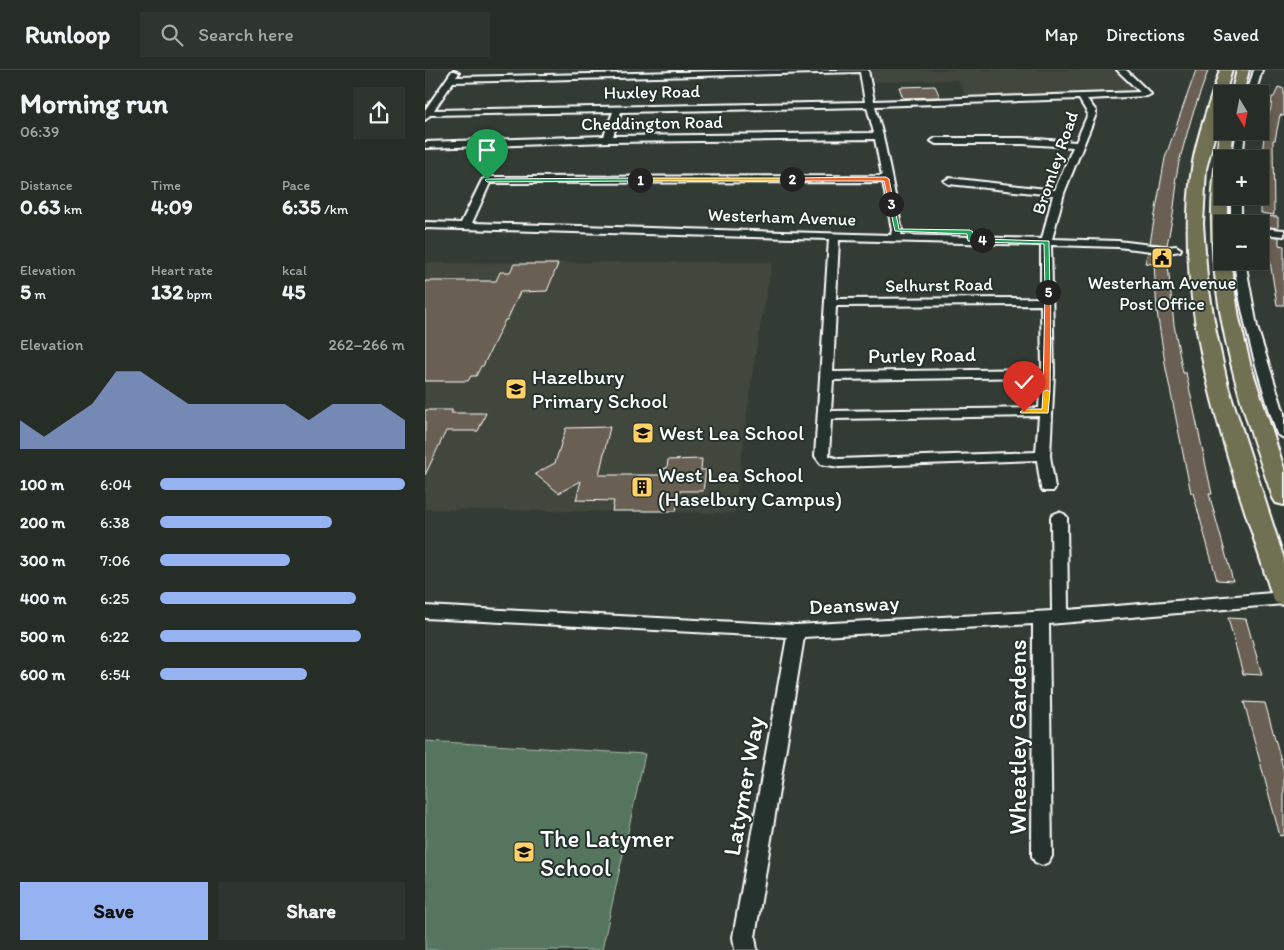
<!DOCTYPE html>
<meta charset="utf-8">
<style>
body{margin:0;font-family:Itim,sans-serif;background:#2e352f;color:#f1f3f6;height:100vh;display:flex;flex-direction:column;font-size:19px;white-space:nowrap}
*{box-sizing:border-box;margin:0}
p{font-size:16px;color:#a4a8a7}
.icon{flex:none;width:28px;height:28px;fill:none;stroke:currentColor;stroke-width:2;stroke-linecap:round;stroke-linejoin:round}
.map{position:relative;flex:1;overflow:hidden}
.panel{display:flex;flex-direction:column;background:#262d27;width:425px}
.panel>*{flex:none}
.needle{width:32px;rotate:170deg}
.fabs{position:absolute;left:789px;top:15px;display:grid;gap:10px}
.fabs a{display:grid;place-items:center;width:55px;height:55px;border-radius:0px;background:#262d27;box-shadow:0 2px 8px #0003,0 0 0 1px #424944;font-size:25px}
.pin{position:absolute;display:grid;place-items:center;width:42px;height:42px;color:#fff;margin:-51px -21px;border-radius:50% 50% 50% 0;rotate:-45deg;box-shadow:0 0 5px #0007}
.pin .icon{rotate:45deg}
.km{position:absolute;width:25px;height:25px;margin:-12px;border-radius:50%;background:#222;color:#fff;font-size:14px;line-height:25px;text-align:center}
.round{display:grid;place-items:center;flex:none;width:52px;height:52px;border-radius:0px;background:#2e352f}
.summary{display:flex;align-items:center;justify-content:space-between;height:85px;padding:0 20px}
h1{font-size:28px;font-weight:800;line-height:38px}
.figures{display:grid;grid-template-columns:repeat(3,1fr);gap:8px;height:85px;padding:5px 20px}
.figures div{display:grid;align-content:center}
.figures b{font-size:21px;font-weight:800}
.figures small{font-size:14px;font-weight:400}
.figures p{font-size:14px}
.chart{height:140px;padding:10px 20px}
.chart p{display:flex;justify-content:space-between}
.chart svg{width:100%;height:90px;margin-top:5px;fill:#95b2f1;opacity:.7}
.primary-button{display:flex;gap:10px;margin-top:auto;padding:10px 20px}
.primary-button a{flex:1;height:58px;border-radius:0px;background:#95b2f1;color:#111;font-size:20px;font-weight:800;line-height:58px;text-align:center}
.primary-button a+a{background:#2e352f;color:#f1f3f6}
ul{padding:0 20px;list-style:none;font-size:16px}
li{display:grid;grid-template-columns:80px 60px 1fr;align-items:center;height:38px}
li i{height:12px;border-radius:6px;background:#95b2f1}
header{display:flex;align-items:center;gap:30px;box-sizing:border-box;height:70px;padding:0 25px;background:#262d27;border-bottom:1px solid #424944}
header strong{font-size:24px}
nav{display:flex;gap:28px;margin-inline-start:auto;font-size:18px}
.search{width:350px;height:45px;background:#2e352f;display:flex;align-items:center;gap:12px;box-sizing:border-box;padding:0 18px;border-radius:0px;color:#a4a8a7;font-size:19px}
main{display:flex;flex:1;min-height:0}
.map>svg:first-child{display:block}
.built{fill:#43473d}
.green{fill:#56755e;stroke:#aabaae}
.building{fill:#696152;stroke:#fff}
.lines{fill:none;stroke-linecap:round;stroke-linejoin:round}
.minor-casing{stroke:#fff;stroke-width:4}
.highway-casing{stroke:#fff;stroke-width:4}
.minor{fill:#26332d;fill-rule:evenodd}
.highway{fill:#706f52;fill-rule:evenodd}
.split-1{fill:#22a559;stroke:#fff}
.split-2{fill:#f5b400;stroke:#fff}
.split-3{fill:#f0652b;stroke:#fff}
.split-4{fill:#22a559;stroke:#fff}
.split-5{fill:#22a559;stroke:#fff}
.split-6{fill:#f0652b;stroke:#fff}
.split-7{fill:#f5b400;stroke:#fff}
.labels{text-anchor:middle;stroke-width:4;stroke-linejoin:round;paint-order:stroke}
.far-street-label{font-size:18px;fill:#fff;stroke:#26332d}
.far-poi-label{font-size:18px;fill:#fff;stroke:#26332d}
.street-label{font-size:21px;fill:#fff;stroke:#26332d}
.poi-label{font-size:21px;fill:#fff;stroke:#26332d;text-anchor:start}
.near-street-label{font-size:25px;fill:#fff;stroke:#26332d}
.near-poi-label{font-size:25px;fill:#fff;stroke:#26332d;text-anchor:start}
</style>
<header>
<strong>Runloop</strong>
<div class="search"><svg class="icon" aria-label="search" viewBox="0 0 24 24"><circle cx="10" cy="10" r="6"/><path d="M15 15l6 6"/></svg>Search here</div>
<nav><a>Map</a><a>Directions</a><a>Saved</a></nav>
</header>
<main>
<section class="panel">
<div class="summary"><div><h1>Morning run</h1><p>06:39</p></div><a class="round"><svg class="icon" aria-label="share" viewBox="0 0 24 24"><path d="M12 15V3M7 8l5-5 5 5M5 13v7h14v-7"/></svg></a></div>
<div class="figures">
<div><p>Distance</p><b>0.63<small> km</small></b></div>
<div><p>Time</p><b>4:09</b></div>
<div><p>Pace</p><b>6:35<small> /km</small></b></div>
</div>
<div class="figures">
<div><p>Elevation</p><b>5<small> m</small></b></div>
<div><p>Heart rate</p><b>132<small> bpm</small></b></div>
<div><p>kcal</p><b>45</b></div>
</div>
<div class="chart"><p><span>Elevation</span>262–266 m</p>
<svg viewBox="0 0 160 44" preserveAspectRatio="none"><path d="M0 44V30L10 38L20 30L30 22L40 6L50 6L60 14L70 22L80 22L90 22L100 22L110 22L120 30L130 22L140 22L150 22L160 30V44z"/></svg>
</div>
<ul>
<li><b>100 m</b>6:04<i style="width:100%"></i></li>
<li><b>200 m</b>6:38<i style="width:70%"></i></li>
<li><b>300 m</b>7:06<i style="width:53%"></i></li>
<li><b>400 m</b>6:25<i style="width:80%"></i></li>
<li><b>500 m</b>6:22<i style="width:82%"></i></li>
<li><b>600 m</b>6:54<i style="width:60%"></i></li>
</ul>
<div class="primary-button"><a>Save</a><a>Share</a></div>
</section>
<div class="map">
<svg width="859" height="880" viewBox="0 0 859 880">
<rect width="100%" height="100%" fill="#333c34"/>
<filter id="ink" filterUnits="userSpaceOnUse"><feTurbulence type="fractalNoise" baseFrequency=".02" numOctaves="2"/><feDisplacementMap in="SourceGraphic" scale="10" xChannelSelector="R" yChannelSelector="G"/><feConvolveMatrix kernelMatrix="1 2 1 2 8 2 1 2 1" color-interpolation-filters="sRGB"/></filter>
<g filter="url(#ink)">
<path class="built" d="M444,0H689L712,22L542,28L533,10L449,12Z
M347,192L329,292L309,443L0,439V193Z"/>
<path class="green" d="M0,671L220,684L177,880H0Z"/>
<path class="building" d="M771,0L783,1L767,46L754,92L750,113H752L748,145L742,175L725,173L740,88Z
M510,16L515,27L478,28L474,17Z
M853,17L859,19V46L855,45L850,70H848L849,145L836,143V97L840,55L846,38L847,27H849Z
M838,146L853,147V158L839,156Z
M841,166L854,167V175L859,176V235H852Z
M723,182L742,185L749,255L758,303H761L787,424H784L808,511L792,510L768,423H766L741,299L732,242L729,194L720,193Z
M89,194H133L122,221L95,222L82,250H80L58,296H56L51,306H46L43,311H0V211H71L75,202H85Z
M0,340H28L26,343H61L53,361H21L0,405Z
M185,357L174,405H238V399L242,398L243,390L277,389L276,400H281L278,421H255L251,441H187L189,431L151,430L156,411L134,423L110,404L130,393L141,358Z
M803,548L821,549L837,605L818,604Z
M819,632L840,633L859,701V765L855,766Z"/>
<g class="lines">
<g class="minor-casing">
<path id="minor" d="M341,0H443L449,31L715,22L692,0H701L726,24L722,26L662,29L671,41V44L639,123L627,169L693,171L743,177L751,176L756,179L755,181L743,183L693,177L626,175L629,303L625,386L630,418L628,421H618L616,418L612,390L414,397L396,394L390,386L404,169L0,158V152L36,153L57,110L62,107L457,106L450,69L183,72L0,78V72L179,66L188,42L5,45L0,50V40L27,1H30L34,3L31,7ZM435,2L440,32L9,40L28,12ZM654,29L663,44L651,72L598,68H511L506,71L511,74H598L648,77L630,120L524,108L519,111L524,114L628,125L617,169L476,165L477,160L458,66L450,36ZM442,37L449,63L188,66L196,42ZM458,112L467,160L466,165L47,153L65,113ZM414,170L616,175V228L411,229ZM616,235L617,299L408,302L411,236ZM616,307L614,338L406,341L408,310ZM614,346L611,382L414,389L404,386L406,349Z
M829,0H837L830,24H822Z
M812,61H820L817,89H807Z
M806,126H816V154H806Z
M835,158L859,160V166L835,164Z
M809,191H820L832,257L859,343V368L852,364C834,307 816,251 809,191Z
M634,442L639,444L642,447L643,540L859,522V534L624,554L627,786L624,792L617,795L610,792L607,786L608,554L379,567L330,867L332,880H310L308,867L362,567L0,548V536L371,555L627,541L626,447L629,444Z"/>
</g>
<g class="highway-casing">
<path id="highway" d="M795,0H807L800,24H798V33L781,99L778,154L782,208L791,262L803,316L859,489V535L850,532L847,526C805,389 746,244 767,98C772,65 785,32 795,0Z
M812,0H824L818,24H806Z
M798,58V61H809L805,89H798V126H802V154H798V191H805L814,248L825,293L859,398V435L851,433L848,428C817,340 788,250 787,155C786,123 791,92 795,61Z"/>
</g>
<use href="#minor" class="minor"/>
<use href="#highway" class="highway"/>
</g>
</g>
<path class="split-1" d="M215,108L216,111L62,112L60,110L62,109Z"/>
<path class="split-2" d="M215,108H367L369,109L367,111H213Z"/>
<path class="split-3" d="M365,108L461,107L464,109L469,134L466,135L464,134L459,111H367Z"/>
<path class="split-4" d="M466,132L469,134L474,159L545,160L548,162V168L559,170L557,172L543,171L542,164L470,161L464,134Z"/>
<path class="split-5" d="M555,169L624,171L625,223L620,222L619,174L557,172Z"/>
<path class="split-6" d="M623,220L626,222L625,322L622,325L618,322L620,222Z"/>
<path class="split-7" d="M622,320L625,322L623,343H596L595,342L599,339H617L618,322Z"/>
<defs>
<g id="civic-square" transform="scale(1.125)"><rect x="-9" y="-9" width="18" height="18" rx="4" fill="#ffd166" stroke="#26332d"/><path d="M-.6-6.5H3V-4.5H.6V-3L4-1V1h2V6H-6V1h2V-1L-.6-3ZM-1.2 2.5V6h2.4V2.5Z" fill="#111"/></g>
<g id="school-square" transform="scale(1.125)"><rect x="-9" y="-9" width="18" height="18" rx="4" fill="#ffd166" stroke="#26332d"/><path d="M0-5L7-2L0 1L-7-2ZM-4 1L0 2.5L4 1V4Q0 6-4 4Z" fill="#111"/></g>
<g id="building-square" transform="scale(1.125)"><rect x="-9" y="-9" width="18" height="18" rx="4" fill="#ffd166" stroke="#26332d"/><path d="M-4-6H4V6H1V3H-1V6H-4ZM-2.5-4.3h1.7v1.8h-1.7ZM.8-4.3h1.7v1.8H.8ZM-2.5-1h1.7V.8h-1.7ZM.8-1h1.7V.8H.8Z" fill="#111"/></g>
</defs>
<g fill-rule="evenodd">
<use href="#civic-square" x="737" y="188"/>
<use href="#school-square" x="91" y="319"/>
<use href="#school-square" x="218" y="363"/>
<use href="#building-square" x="217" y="417"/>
<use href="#school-square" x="99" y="782"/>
</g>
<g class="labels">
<g class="far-street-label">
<text transform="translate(227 22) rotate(-1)" y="6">Huxley Road</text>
<text transform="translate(227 53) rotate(-1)" y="6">Cheddington Road</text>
<text transform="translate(630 93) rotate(-71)" y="6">Bromley Road</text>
<text transform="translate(357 147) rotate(2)" y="6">Westerham Avenue</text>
<text transform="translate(514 215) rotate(-1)" y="6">Selhurst Road</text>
</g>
<g class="far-poi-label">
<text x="737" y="219">Westerham Avenue<tspan x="737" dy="21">Post Office</tspan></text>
</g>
<g class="street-label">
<text transform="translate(497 285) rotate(-1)" y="7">Purley Road</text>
<text transform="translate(429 535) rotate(-3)" y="7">Deansway</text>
</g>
<g class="poi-label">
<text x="107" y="314">Hazelbury<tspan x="107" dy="24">Primary School</tspan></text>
<text x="234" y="370">West Lea School</text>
<text x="233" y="412">West Lea School<tspan x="233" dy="24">(Haselbury Campus)</tspan></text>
</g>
<g class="near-street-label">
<text transform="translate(592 667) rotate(-90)" y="9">Wheatley Gardens</text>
<text transform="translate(318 716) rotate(-80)" y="9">Latymer Way</text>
</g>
<g class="near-poi-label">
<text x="115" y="777">The Latymer<tspan x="115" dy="29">School</tspan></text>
</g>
</g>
</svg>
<div class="fabs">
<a><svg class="needle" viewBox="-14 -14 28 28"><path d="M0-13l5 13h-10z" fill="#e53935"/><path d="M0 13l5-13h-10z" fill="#a4a8a7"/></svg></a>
<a>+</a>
<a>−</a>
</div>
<div class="pin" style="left:62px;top:110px;background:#1e9e55"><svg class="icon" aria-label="arrive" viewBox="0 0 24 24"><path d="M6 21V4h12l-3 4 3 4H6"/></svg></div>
<div class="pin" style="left:599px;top:342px;background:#d93025"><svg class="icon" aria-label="check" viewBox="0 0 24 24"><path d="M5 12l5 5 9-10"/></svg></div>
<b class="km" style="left:215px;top:110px">1</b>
<b class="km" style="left:367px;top:109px">2</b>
<b class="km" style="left:466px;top:134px">3</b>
<b class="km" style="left:557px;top:170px">4</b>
<b class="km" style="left:623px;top:222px">5</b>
</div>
</main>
